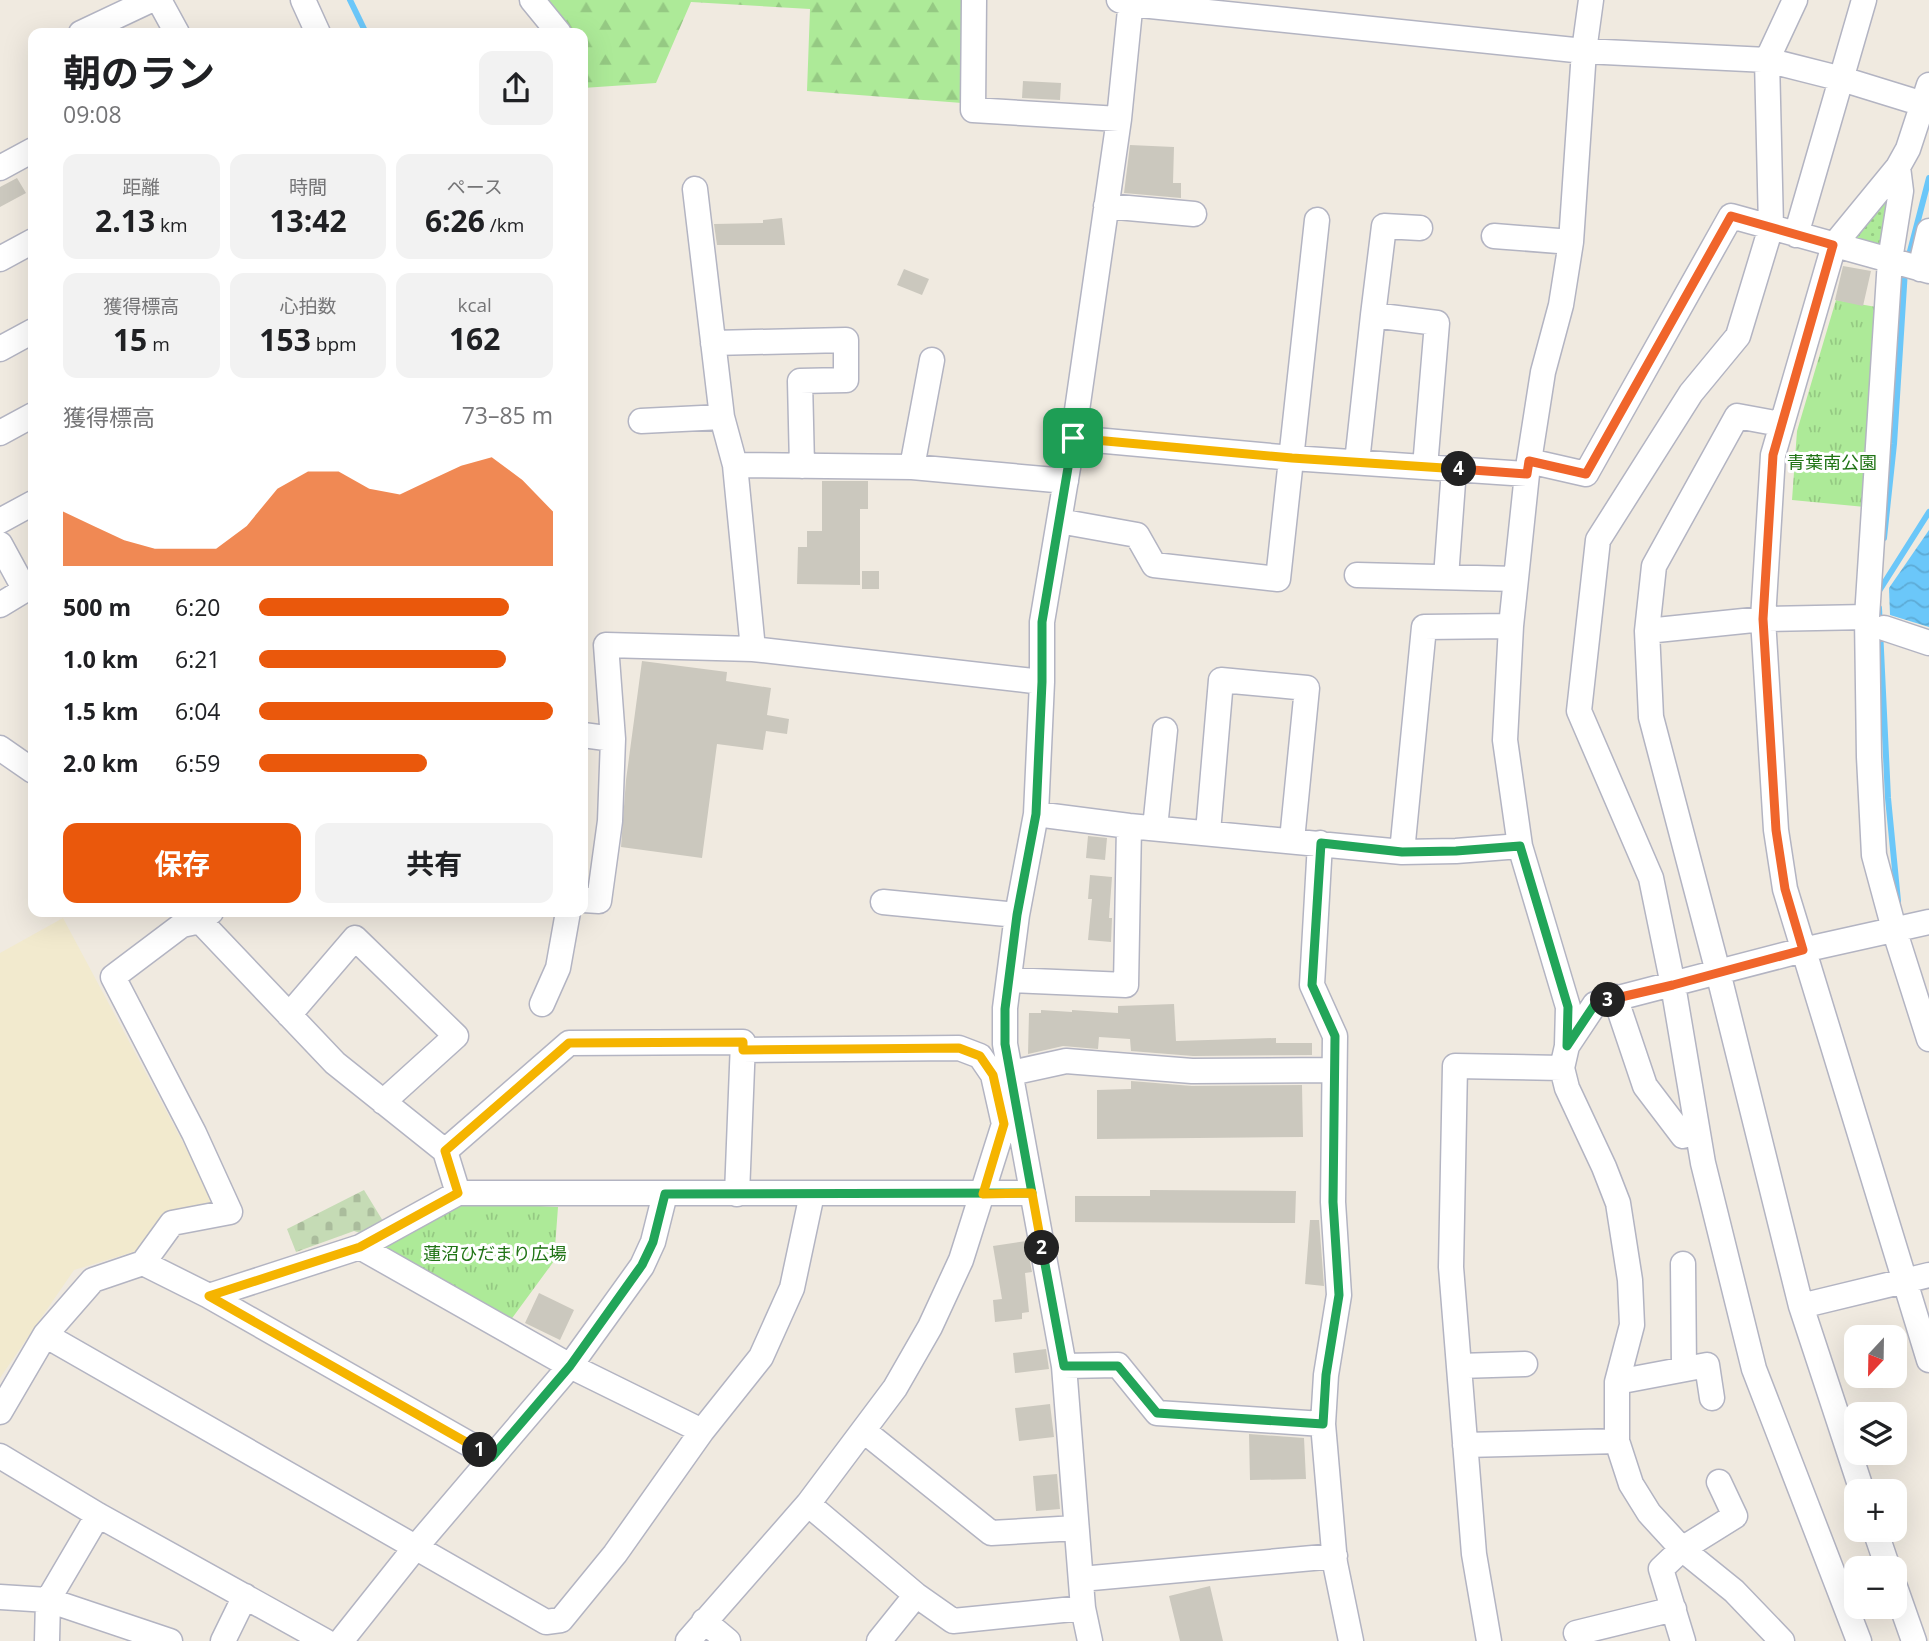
<!DOCTYPE html>
<html lang="ja">
<meta charset="utf-8">
<style>
body{margin:0;font-family:"Open Sans","Noto Sans JP",sans-serif;background:#f2f2f2;color:#202124;height:100vh;display:flex;flex-direction:column;font-size:26px;white-space:nowrap}
*{box-sizing:border-box;margin:0}
p{font-size:23px;color:#757577}
.icon{flex:none;width:38px;height:38px;fill:none;stroke:currentColor;stroke-width:2;stroke-linecap:round;stroke-linejoin:round}
.map{position:relative;flex:1;overflow:hidden}
.details{position:absolute;left:28px;top:28px;width:560px;height:889px;display:flex;flex-direction:column;background:#fff;border-radius:14px;box-shadow:0 7px 28px #0002}
.details>*{flex:none}
.needle{width:46px;rotate:202deg}
.fabs{position:absolute;left:1844px;top:1325px;display:grid;gap:14px}
.fabs a{display:grid;place-items:center;width:63px;height:63px;border-radius:14px;background:#fff;box-shadow:0 7px 28px #0002;font-size:35px}
.pin{position:absolute;display:grid;place-items:center;width:60px;height:60px;color:#fff;margin:-30px;border-radius:14px;box-shadow:0 4px 10px #0006}
.km{position:absolute;width:35px;height:35px;margin:-18px;border-radius:50%;background:#222;color:#fff;font-size:19px;line-height:35px;text-align:center}
.round{display:grid;place-items:center;flex:none;width:74px;height:74px;border-radius:14px;background:#f2f2f2}
.head{display:flex;align-items:center;justify-content:space-between;height:119px;padding:0 35px}
h1{font-size:38px;font-weight:700;line-height:52px}
.metrics{display:grid;grid-template-columns:repeat(3,1fr);gap:10px;height:119px;padding:7px 35px}
.metrics div{display:grid;align-content:center;border-radius:14px;background:#f2f2f2;text-align:center}
.metrics b{font-size:30px;font-weight:700}
.metrics small{font-size:19px;font-weight:400}
.metrics p{font-size:19px}
.chart{height:196px;padding:14px 35px}
.chart p{display:flex;justify-content:space-between}
.chart svg{width:100%;height:126px;margin-top:7px;fill:#ea580c;opacity:.7}
.primary-button{display:flex;gap:14px;margin-top:auto;padding:14px 35px}
.primary-button a{flex:1;height:80px;border-radius:14px;background:#ea580c;color:#fff;font-size:28px;font-weight:700;line-height:80px;text-align:center}
.primary-button a+a{background:#f2f2f2;color:#202124}
ul{padding:0 35px;list-style:none;font-size:23px}
li{display:grid;grid-template-columns:112px 84px 1fr;align-items:center;height:52px}
li i{height:18px;border-radius:9px;background:#ea580c}
.map>svg:first-child{display:block}
.education{fill:#f2eace}
.forest{fill:url(#forest-firs)}
.cemetery{fill:url(#cemetery-stones)}
.park{fill:url(#park-tufts)}
.garden{fill:url(#garden-dots)}
.water{fill:url(#water-waves)}
.lines{fill:none;stroke-linecap:round;stroke-linejoin:round}
.stream{stroke:#6bc7f9;stroke-width:6}
.building{fill:#cbc8be}
.minor-casing{stroke:#b3b4c2;stroke-width:27}
.minor{stroke:#fff;stroke-width:24}
.split-1-casing{stroke:#fff;stroke-width:14}
.split-2-casing{stroke:#fff;stroke-width:14}
.split-3-casing{stroke:#fff;stroke-width:14}
.split-4-casing{stroke:#fff;stroke-width:14}
.split-5-casing{stroke:#fff;stroke-width:14}
.split-1{stroke:#22a559;stroke-width:9}
.split-2{stroke:#f5b400;stroke-width:9}
.split-3{stroke:#22a559;stroke-width:9}
.split-4{stroke:#f0652b;stroke-width:9}
.split-5{stroke:#f5b400;stroke-width:9}
.labels{text-anchor:middle;stroke-width:6;stroke-linejoin:round;paint-order:stroke}
.park-label{font-size:18px;fill:#207415;stroke:#fff}
</style>
<div class="map">
<svg width="1929" height="1641" viewBox="0 0 1929 1641">
<defs>
<pattern id="forest-firs" width="22" height="20" patternUnits="userSpaceOnUse" patternTransform="scale(1.75)"><rect width="22" height="20" fill="#adea98"/><path d="M5 1l3.5 6h-7zM16 11l3.5 6h-7z" fill="#95c983"/></pattern>
<pattern id="cemetery-stones" width="16" height="16" patternUnits="userSpaceOnUse" patternTransform="scale(1.75)"><rect width="16" height="16" fill="#c5dbb5"/><path d="M2 7V4a2 2 0 0 1 4 0v3zM10 15v-3a2 2 0 0 1 4 0v3z" fill="#aabc9c"/></pattern>
<pattern id="park-tufts" width="24" height="20" patternUnits="userSpaceOnUse" patternTransform="scale(1.75)"><rect width="24" height="20" fill="#adea98"/><path d="M3 7l-1-3M5 7V3M7 7l1-3M15 17l-1-3M17 17v-4M19 17l1-3" fill="none" stroke="#95c983"/></pattern>
<pattern id="garden-dots" width="8" height="8" patternUnits="userSpaceOnUse" patternTransform="scale(1.75)"><rect width="8" height="8" fill="#adea98"/><path d="M2 2h.1M6 6h.1" fill="none" stroke="#95c983" stroke-width="1.8" stroke-linecap="round"/></pattern>
<pattern id="water-waves" width="16" height="10" patternUnits="userSpaceOnUse" patternTransform="scale(1.75)"><rect width="16" height="10" fill="#6bc7f9"/><path d="M0 5q4-4 8 0t8 0" fill="none" stroke="#5dabd6"/></pattern>
</defs>
<rect width="100%" height="100%" fill="#f0eae0"/>
<path class="education" d="M63,918L217,1206L140,1250L74,1270L0,1378V953Z"/>
<path class="forest" d="M537,0H967L962,103L807,91L810,9L691,2L656,83L583,88V33H567Z"/>
<path class="cemetery" d="M364,1190L383,1221L360,1233L354,1231L296,1252L287,1229Z"/>
<path class="park" d="M1836,300L1882,308L1865,507L1792,500L1797,431Z
M449,1201L558,1207L554,1261L510,1321L380,1247Z"/>
<path class="garden" d="M1887,196L1895,199L1882,246L1855,245V236Z"/>
<path class="water" d="M1929,530V627L1890,615L1889,588Z"/>
<g class="lines">
<path class="stream" d="M350,0L366,33
M1908,259L1929,178
M1884,538L1894,444L1905,270
M1879,591L1929,512
M1879,608L1888,798L1898,901"/>
</g>
<path class="building" d="M1023,81L1061,83L1060,100L1022,98Z
M1130,145L1174,147L1173,183H1181V198L1124,193Z
M17,178L26,193L0,207V187Z
M782,218L785,245H717L714,224L763,223V220Z
M1843,266L1871,271L1863,306L1835,300Z
M904,269L929,279L922,295L897,285Z
M822,481H868V509H860V585L797,584L798,547H807V531H822Z
M862,571H879V589H862Z
M642,661L727,672L726,681L771,688L767,715L789,719L787,734L766,731L763,750L717,744L702,858L621,847L626,780Z
M1088,836L1107,838L1105,860L1086,858Z
M1090,875L1112,877L1109,918H1112L1111,942L1088,940L1092,899H1088Z
M1174,1004L1176,1041L1276,1038V1043H1312V1055L1193,1056L1131,1051L1130,1039L1099,1037L1098,1049L1063,1046L1028,1054L1029,1013H1041V1010L1072,1012V1010L1118,1013V1006Z
M1131,1081L1192,1086L1302,1085L1303,1137L1097,1139V1090L1131,1089Z
M1150,1190L1296,1191L1295,1223L1075,1222V1196H1150Z
M1310,1220H1319L1324,1286L1305,1284Z
M1026,1241L1032,1272L1025,1273L1029,1312L1022,1313V1319L995,1322L993,1300L1002,1299L993,1246Z
M539,1293L574,1310L560,1340L525,1323Z
M1046,1349L1049,1369L1015,1373L1013,1353Z
M1050,1404L1054,1437L1019,1441L1015,1408Z
M1249,1434L1304,1438L1306,1479L1250,1480Z
M1057,1474L1060,1509L1036,1511L1033,1476Z
M1210,1586L1223,1641H1180L1169,1596Z"/>
<g class="lines">
<g class="minor-casing">
<path id="minor" d="M159,0L177,33
M303,0L318,33
M532,0L559,33
M974,0L973,110L1119,119
M1119,0L1131,4L1584,51L1767,60L1842,79L1923,104
M1795,0L1767,60L1771,227L1738,336L1691,393L1598,540L1579,711L1651,878L1673,985L1703,1163L1754,1369L1859,1641
M81,33L151,0
M1929,85L1908,149L1898,167L1834,245L1773,455L1763,619L1776,830L1785,889L1929,1360
M1898,167L1901,191L1890,260L1867,617L1869,757L1874,855L1894,929L1929,1039
M0,168L33,150
M695,189L722,417
M1106,206L1194,214
M1796,235L1864,0
M1494,236L1571,242
M0,259L33,241
M1920,269L1929,231
M1373,315L1384,226L1420,228
M713,343L846,340V380L800,381L802,466
M0,349L33,331
M641,421L722,417L735,465L753,649
M1780,424L1737,416L1654,566L1647,631L1651,717L1718,972L1801,1306L1862,1491
M0,433L33,415
M1073,438L1292,458L1527,474
M1529,461L1586,474L1731,216L1929,271
M1357,462L1373,315L1437,323L1425,467
M735,465L912,467L1066,481
M912,467L932,360
M0,521L33,503
M1059,521L1137,535L1154,565L1278,579L1317,220
M0,544L25,590
M1357,575L1516,579
M1446,577L1454,469
M0,605L33,585
M1884,628L1929,643
M1647,631L1763,619L1867,617
M583,735L613,739L606,645L753,649L1042,682
M0,748L33,771
M1036,814L1129,826L1402,852L1456,851L1520,846
M1155,828L1165,730
M1208,832L1221,680L1307,688L1292,840
M1320,843L1312,985L1335,1036L1333,1202L1339,1295L1326,1375L1323,1424L1335,1563L1351,1641
M1402,852L1424,627L1511,626
M583,900L599,901L610,821L613,739
M883,902L1017,915
M200,921L335,1063L445,1151L458,1193
M1010,980L1126,985L1129,826
M1615,997L1645,1086L1683,1136
M542,1004L558,968L568,912
M289,1015L355,938L456,1036L383,1102
M1567,1045L1568,1007L1520,846L1505,740L1511,626L1527,474L1543,372L1561,305L1571,242L1584,51L1591,0
M1011,1073L1066,1061L1192,1071L1334,1070
M445,1151L569,1043L743,1042L737,1194
M360,1247L570,1366L702,1431L761,1357L792,1288L812,1194
M143,1263L209,1296L492,1457
M1683,1264L1684,1368
M209,1296L360,1247L458,1193H1032
M1801,1306L1929,1275
M45,1335L546,1622L561,1620L615,1554L702,1431
M1064,1366L1118,1365L1157,1413L1323,1424
M1459,1366L1525,1364
M1617,1382L1707,1365L1712,1398
M0,1412L45,1335L93,1280L143,1263L172,1223L230,1212L194,1133L113,977L182,925L200,921L211,912
M864,1431L991,1533L1076,1528
M1465,1445L1617,1441
M0,1456L98,1515L325,1641
M808,1504L916,1595L953,1621L1083,1608
M1875,1530L1888,1568
M1081,1579L1335,1556
M1895,1587L1914,1641
M0,1597L48,1600L170,1641
M704,1621L728,1641
M1576,1633L1674,1609
M47,1641L48,1600L98,1515
M223,1641L245,1596
M341,1641L415,1548L570,1366L642,1266L653,1242L665,1194
M688,1641L808,1504L895,1388L930,1327L961,1260L1004,1124L993,1075L980,1056L959,1048L743,1050
M879,1641L916,1595
M1090,1641L1083,1608L1064,1366L1005,1044V1008L1017,915L1036,814L1042,682V622L1073,438L1119,119L1131,0
M1489,1641L1474,1554L1451,1267L1455,1066L1562,1068
M1683,1641L1661,1569L1682,1549L1735,1516L1719,1482
M1782,1641L1734,1591L1682,1549L1649,1513L1631,1484L1617,1441V1382L1632,1325L1630,1280L1618,1203L1604,1167L1567,1088L1562,1068L1567,1046L1595,1004L1803,950L1929,922"/>
</g>
<use href="#minor" class="minor"/>
</g>
<g class="lines">
<g class="split-1-casing">
<path id="split-1" d="M480,1450L492,1457L570,1366L642,1265L653,1242L665,1194L1032,1193L1005,1044V1009L1017,915L1036,814L1042,682V622L1073,438"/>
</g>
<g class="split-2-casing">
<path id="split-2" d="M480,1450L209,1296L360,1247L458,1193L445,1151L569,1043L743,1042V1050L959,1048L980,1056L993,1075L1004,1124L983,1194L1032,1193L1042,1248"/>
</g>
<g class="split-3-casing">
<path id="split-3" d="M1042,1248L1064,1366H1118L1157,1413L1323,1424L1326,1375L1339,1295L1333,1202L1335,1036L1312,985L1321,843L1402,852L1456,851L1520,846L1568,1007L1567,1046L1595,1004L1608,1000"/>
</g>
<g class="split-4-casing">
<path id="split-4" d="M1459,469L1527,474L1529,461L1586,474L1731,216L1833,245L1773,455L1763,619L1776,830L1785,889L1803,950L1673,985L1608,1000"/>
</g>
<g class="split-5-casing">
<path id="split-5" d="M1073,438L1292,458L1459,469"/>
</g>
<use href="#split-1" class="split-1"/>
<use href="#split-2" class="split-2"/>
<use href="#split-3" class="split-3"/>
<use href="#split-4" class="split-4"/>
<use href="#split-5" class="split-5"/>
</g>
<g class="labels">
<g class="park-label">
<text x="1832" y="469">青葉南公園</text>
<text x="495" y="1260">蓮沼ひだまり広場</text>
</g>
</g>
</svg>
<div class="fabs">
<a><svg class="needle" viewBox="-14 -14 28 28"><path d="M0-13l5 13h-10z" fill="#e53935"/><path d="M0 13l5-13h-10z" fill="#757577"/></svg></a>
<a><svg class="icon" aria-label="layers" viewBox="0 0 24 24"><path d="M12 4l9 5-9 5-9-5zM3 14l9 5 9-5"/></svg></a>
<a>+</a>
<a>−</a>
</div>
<div class="pin" style="left:1073px;top:438px;background:#1e9e55"><svg class="icon" aria-label="arrive" viewBox="0 0 24 24"><path d="M6 21V4h12l-3 4 3 4H6"/></svg></div>
<b class="km" style="left:480px;top:1450px">1</b>
<b class="km" style="left:1042px;top:1248px">2</b>
<b class="km" style="left:1608px;top:1000px">3</b>
<b class="km" style="left:1459px;top:469px">4</b>
<section class="details">
<div class="head"><div><h1>朝のラン</h1><p>09:08</p></div><a class="round"><svg class="icon" aria-label="share" viewBox="0 0 24 24"><path d="M12 15V3M7 8l5-5 5 5M5 13v7h14v-7"/></svg></a></div>
<div class="metrics">
<div><p>距離</p><b>2.13<small> km</small></b></div>
<div><p>時間</p><b>13:42</b></div>
<div><p>ペース</p><b>6:26<small> /km</small></b></div>
</div>
<div class="metrics">
<div><p>獲得標高</p><b>15<small> m</small></b></div>
<div><p>心拍数</p><b>153<small> bpm</small></b></div>
<div><p>kcal</p><b>162</b></div>
</div>
<div class="chart"><p><span>獲得標高</span>73–85 m</p>
<svg viewBox="0 0 160 44" preserveAspectRatio="none"><path d="M0 44V25L10 30L20 35L30 38L40 38L50 38L60 30L70 17L80 11L90 11L100 17L110 19L120 14L130 9L140 6L150 14L160 25V44z"/></svg>
</div>
<ul>
<li><b>500 m</b>6:20<i style="width:85%"></i></li>
<li><b>1.0 km</b>6:21<i style="width:84%"></i></li>
<li><b>1.5 km</b>6:04<i style="width:100%"></i></li>
<li><b>2.0 km</b>6:59<i style="width:57%"></i></li>
</ul>
<div class="primary-button"><a>保存</a><a>共有</a></div>
</section>
</div>
